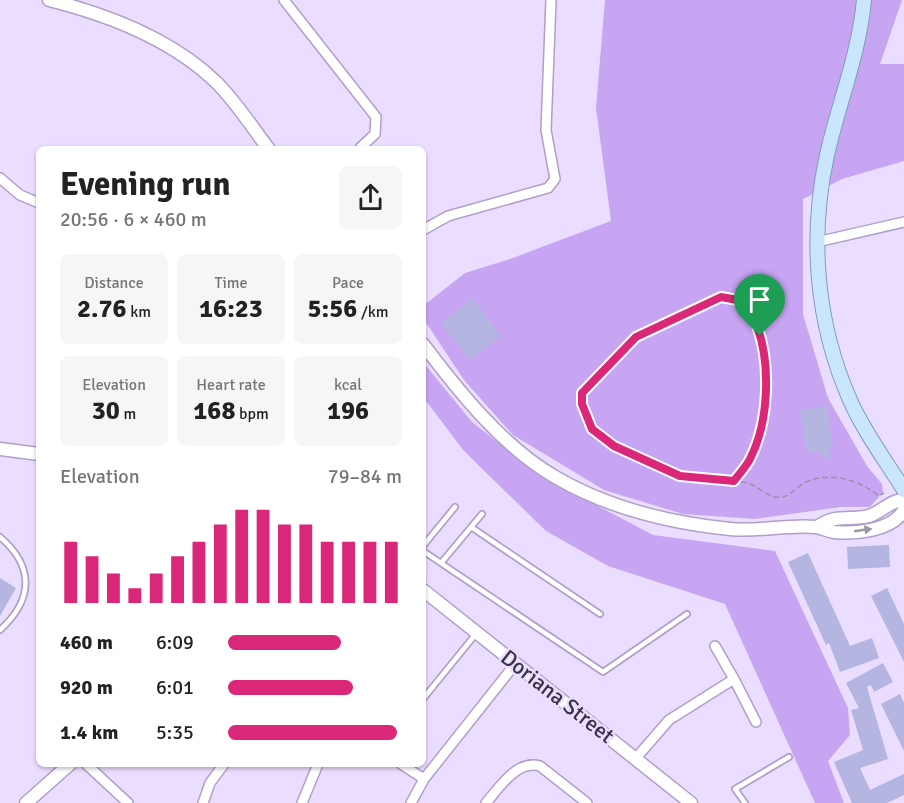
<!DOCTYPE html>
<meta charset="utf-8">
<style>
body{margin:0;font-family:Signika,sans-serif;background:#f6f6f6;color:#222;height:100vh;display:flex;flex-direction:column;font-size:22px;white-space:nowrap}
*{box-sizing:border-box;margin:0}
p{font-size:20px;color:#767676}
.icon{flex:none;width:33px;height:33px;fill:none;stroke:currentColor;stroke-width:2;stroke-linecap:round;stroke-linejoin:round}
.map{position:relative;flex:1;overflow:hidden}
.details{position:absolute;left:36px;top:146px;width:390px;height:621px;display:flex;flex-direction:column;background:#fff;border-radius:9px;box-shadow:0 2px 4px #0004}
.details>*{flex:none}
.pin{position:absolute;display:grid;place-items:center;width:51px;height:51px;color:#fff;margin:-62px -26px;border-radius:50% 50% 50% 0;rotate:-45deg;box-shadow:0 0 6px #0007}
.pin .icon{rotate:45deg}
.round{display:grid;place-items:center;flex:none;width:63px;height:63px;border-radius:9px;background:#f6f6f6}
.overview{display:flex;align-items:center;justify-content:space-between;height:102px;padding:0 24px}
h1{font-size:33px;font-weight:800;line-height:45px}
.metrics{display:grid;grid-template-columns:repeat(3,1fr);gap:9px;height:102px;padding:6px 24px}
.metrics div{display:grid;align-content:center;border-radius:9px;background:#f6f6f6;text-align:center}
.metrics b{font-size:26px;font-weight:800}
.metrics small{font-size:16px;font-weight:400}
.metrics p{font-size:16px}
.chart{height:168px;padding:12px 24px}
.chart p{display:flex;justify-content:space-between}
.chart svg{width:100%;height:108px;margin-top:6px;stroke:#db2777;stroke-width:6}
ul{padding:0 24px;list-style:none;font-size:20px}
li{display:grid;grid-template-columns:96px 72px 1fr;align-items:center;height:45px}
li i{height:15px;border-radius:8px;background:#db2777}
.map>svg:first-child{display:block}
.green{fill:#c7a5f3}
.building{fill:#b4b5e0}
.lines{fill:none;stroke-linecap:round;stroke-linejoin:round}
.lane-casing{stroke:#b09fc8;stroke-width:8}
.street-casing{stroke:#b09fc8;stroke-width:12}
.secondary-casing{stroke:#b09fc8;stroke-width:15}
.primary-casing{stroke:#809cbb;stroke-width:16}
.path{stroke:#9b90ab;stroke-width:1.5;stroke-dasharray:6 3;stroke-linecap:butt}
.lane{stroke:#fff;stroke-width:4.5}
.street{stroke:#fff;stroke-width:9}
.secondary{stroke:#fff;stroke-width:12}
.primary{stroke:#cae6fd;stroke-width:14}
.oneway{fill:#9c98a1}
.route-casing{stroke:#fff;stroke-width:12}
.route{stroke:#db2777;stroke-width:8}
.labels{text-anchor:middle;stroke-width:5;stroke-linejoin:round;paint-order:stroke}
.street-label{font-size:22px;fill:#393243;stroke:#ebddff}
</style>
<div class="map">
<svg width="904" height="803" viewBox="0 0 904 803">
<rect width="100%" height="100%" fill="#ebddff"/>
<path class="green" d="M605,0H902L880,64H904V161L842,179L803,199V314L828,398L867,466L882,484L883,492L870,507H841L755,519L683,514L604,490L513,435L464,380L423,318V306L465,273L510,259L611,221L596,108Z
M423,362L472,422L541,476L653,535L775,551L848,708L850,735L828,761L844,803H815L725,604L608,566L546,531L464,451L423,397Z"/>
<path class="building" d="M473,298L500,336L470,360L441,324Z
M827,406L833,448L829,449L830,458H822L820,451L807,453L800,410Z
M889,545L890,567L848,569L847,547Z
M808,553L850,646L872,638L879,658L840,672L829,643L826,645L788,562Z
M0,578L16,588L0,616Z
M887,588L904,624V662L871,596Z
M883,663L893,682L874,692L871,685L867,687L888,759L860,768L870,790L904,774V795L887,803H852L834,762L863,750L851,710L859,708L846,683Z
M900,694L904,703V751L881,704Z"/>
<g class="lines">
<g class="lane-casing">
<path id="lane" d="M471,527L600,614
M0,537C35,567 33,600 0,630
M423,546L455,507
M423,551L603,672L687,614
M441,563L482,514
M423,699L475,635
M745,803L735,789L789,757"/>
</g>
<g class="street-casing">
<path id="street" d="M284,0L376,117L375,134L360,148
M0,178L20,195L39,203
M423,230L448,216L548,188L555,179L546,130L551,0
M817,242L904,222
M715,646L734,679
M636,758L669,720L734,679L756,722
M86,764L128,803
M401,764L424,779
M203,803L210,783L224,764
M302,803L318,764
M411,803L424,779L516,663
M486,803C499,788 517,759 540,766L587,803"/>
</g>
<g class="secondary-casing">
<path id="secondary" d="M49,0C109,15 172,39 217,83C236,102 252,127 268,148
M423,344C459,392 505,449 557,478C609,508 671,523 730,529C759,532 788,524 816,527C822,528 828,531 834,532C855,534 892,531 904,510
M0,449L39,454
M817,527C838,513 848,521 869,516C882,512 890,500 904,500
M423,590L691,803
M26,803L70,764"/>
</g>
<g class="primary-casing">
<path id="primary" d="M864,0C859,54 839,102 827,155C809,237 816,323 850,400C864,432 886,461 904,490"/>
</g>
<path class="path" d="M734,481C739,474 746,467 750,459C769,422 771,364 757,326C754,317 748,309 743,301L721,297L636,337L582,393C580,432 614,446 645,460C656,465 667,472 678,475C699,482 725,478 747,483C757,485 764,495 775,497C789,500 795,487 806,482C831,471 859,480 879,496L884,493"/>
<use href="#lane" class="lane"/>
<use href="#street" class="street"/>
<use href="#secondary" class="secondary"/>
<use href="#primary" class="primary"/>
</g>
<defs><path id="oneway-solid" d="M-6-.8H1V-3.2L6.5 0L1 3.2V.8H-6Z" transform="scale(1.5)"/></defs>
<use class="oneway" href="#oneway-solid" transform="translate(863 530) rotate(-8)"/>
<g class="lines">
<g class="route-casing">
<path id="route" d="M721,297L743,301C748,309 754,317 757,326C771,364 769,422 750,459C746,467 739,474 734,481L680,476L614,446L592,429L582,404V393L636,337Z"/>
</g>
<use href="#route" class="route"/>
</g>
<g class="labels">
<g class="street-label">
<text transform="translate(558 696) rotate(38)" y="8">Doriana Street</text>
</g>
</g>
</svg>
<div class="pin" style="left:760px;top:336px;background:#1e9e55"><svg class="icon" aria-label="arrive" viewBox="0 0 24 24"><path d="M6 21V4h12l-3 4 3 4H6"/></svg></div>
<section class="details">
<div class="overview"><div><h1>Evening run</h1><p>20:56 · 6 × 460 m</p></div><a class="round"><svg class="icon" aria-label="share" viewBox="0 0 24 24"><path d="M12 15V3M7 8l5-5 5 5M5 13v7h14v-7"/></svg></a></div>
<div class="metrics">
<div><p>Distance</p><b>2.76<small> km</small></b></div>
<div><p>Time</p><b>16:23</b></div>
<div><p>Pace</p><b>5:56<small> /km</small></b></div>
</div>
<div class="metrics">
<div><p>Elevation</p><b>30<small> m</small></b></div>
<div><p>Heart rate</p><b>168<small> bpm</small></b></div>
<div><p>kcal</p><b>196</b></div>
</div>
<div class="chart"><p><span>Elevation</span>79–84 m</p>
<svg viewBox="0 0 160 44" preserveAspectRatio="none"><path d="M5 44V19M15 44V25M25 44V32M35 44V38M45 44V32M55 44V25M65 44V19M75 44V12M85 44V6M95 44V6M105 44V12M115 44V12M125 44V19M135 44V19M145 44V19M155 44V19"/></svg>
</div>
<ul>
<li><b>460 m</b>6:09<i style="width:65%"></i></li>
<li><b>920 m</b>6:01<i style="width:72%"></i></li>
<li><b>1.4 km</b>5:35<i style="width:97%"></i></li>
</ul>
</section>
</div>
